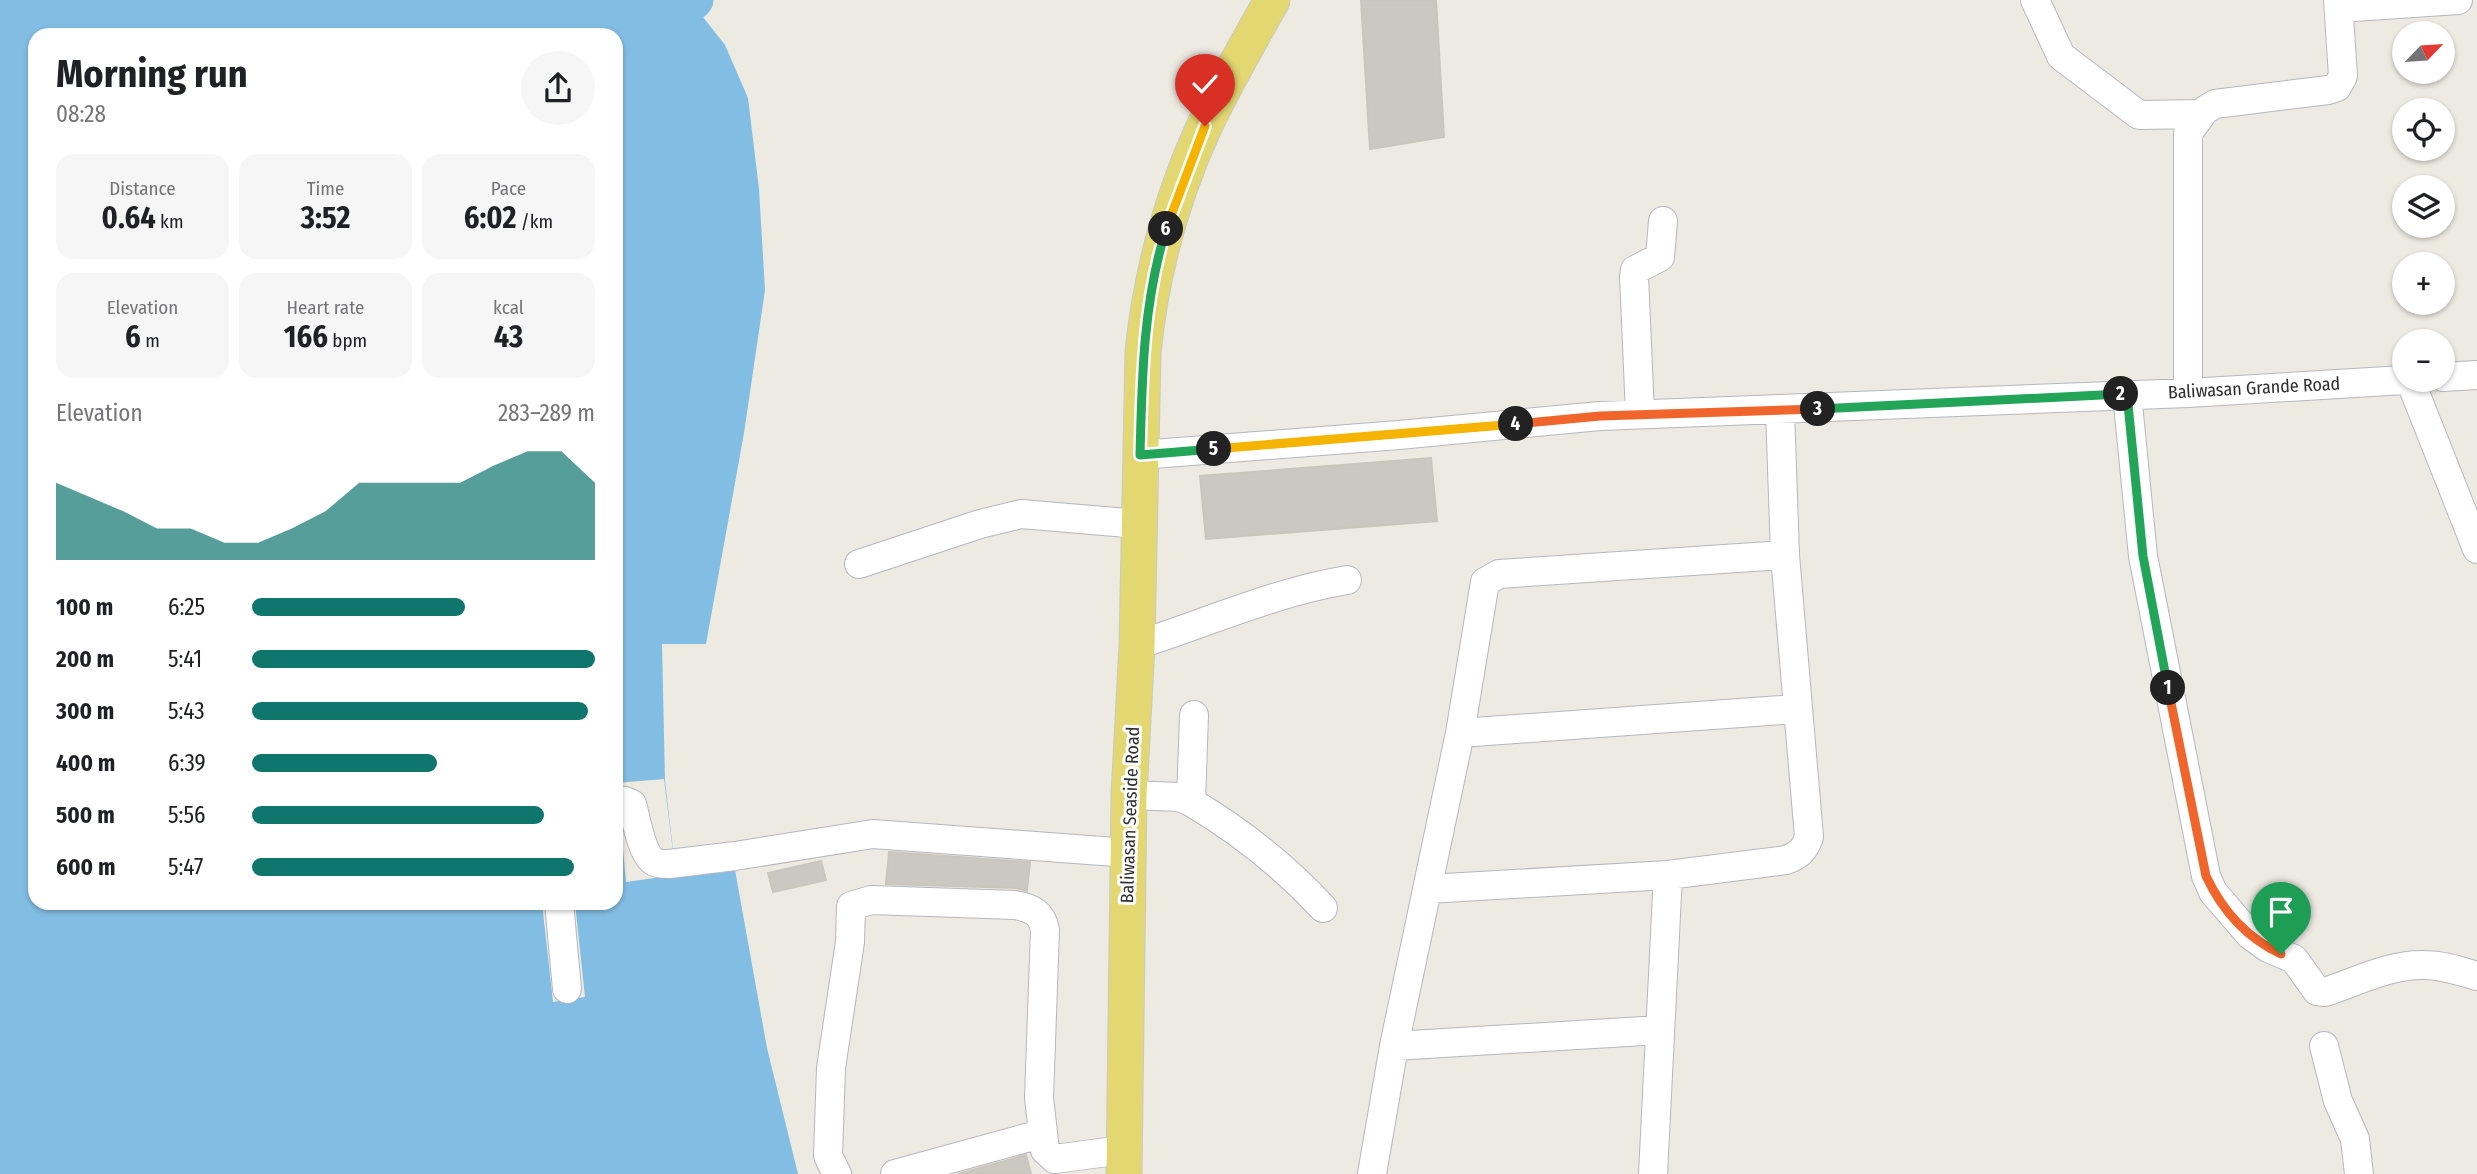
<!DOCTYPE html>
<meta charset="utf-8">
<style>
body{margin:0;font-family:"Fira Sans Condensed",sans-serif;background:#f6f6f6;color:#202124;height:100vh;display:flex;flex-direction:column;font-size:26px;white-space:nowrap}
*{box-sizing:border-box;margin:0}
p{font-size:23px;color:#757577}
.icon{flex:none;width:38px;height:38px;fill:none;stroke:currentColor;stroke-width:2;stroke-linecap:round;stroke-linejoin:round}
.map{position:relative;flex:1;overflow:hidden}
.panel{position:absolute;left:28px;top:28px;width:595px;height:882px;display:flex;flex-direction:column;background:#fff;border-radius:21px;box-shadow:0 2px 5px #0004}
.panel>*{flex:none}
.needle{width:46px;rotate:65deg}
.tools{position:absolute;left:2392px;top:21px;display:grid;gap:14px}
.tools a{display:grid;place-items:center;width:63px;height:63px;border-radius:50%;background:#fff;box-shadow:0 2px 5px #0004;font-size:35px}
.pin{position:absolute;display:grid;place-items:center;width:60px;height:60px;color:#fff;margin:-72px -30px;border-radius:50% 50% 50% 0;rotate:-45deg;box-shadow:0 0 7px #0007}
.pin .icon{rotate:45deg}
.km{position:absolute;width:35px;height:35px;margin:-18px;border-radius:50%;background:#222;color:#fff;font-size:19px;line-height:35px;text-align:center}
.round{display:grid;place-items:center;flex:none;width:74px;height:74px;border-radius:37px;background:#f6f6f6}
.summary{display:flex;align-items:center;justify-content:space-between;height:119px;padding:0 28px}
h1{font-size:38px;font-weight:700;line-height:52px}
.stats{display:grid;grid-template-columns:repeat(3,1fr);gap:10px;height:119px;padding:7px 28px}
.stats div{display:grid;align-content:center;border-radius:18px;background:#f6f6f6;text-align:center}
.stats b{font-size:30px;font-weight:700}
.stats small{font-size:19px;font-weight:400}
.stats p{font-size:19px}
.chart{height:196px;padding:14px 28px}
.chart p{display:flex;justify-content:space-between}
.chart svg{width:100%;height:126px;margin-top:7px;fill:#0f766e;opacity:.7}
ul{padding:0 28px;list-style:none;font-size:23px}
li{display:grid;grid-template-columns:112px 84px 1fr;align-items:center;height:52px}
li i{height:18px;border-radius:9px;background:#0f766e}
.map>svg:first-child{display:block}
.water{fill:#82bde3;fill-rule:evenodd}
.pier{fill:#edeae2}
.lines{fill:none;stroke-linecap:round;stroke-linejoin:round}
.river{stroke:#82bde3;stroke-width:37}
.building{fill:#cac8c0;stroke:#c9c6bc;stroke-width:2}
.minor-casing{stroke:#b6b6c0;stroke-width:30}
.major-casing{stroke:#c9c9c9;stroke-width:37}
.minor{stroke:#fff;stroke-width:28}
.major{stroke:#e3d772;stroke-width:35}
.split-1-casing{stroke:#fff;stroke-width:14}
.split-2-casing{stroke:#fff;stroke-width:14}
.split-3-casing{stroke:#fff;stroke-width:14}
.split-4-casing{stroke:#fff;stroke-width:14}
.split-5-casing{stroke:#fff;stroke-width:14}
.split-6-casing{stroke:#fff;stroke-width:14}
.split-7-casing{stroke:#fff;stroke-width:14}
.split-1{stroke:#f0652b;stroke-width:9}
.split-2{stroke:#22a559;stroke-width:9}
.split-3{stroke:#22a559;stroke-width:9}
.split-4{stroke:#f0652b;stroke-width:9}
.split-5{stroke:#f5b400;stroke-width:9}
.split-6{stroke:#22a559;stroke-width:9}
.split-7{stroke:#f5b400;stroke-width:9}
.labels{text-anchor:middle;stroke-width:6;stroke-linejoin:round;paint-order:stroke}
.street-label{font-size:18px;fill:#2e2e2e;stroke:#fff}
</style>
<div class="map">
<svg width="2477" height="1174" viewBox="0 0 2477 1174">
<rect width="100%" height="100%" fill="#edeae2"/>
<path class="water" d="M0,0H687L692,3L725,45L748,98L759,189L765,290L744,433L706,644H662L665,781L676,875L735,870L767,1048L798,1174H0ZM35,35H616V903H35Z"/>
<path class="pier" d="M664,779L676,875L626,882L621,827L616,820V783Z
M542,903H575L585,997L553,1002Z"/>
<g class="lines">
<path class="river" d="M692,3L695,0"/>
</g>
<path class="building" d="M1361,0H1436L1444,137L1370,149Z
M1431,458L1437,521L1206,539L1200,476Z
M889,852L1030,862L1027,891L1016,888L886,884Z
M821,861L826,880L773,892L768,873Z
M1026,1155L1031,1174H958Z"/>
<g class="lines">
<g class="minor-casing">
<path id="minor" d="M2035,0L2061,56L2139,115L2202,114
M2339,8L2458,0
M2443,377L2477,375
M2410,380L2477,549
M2188,393V133L2205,110L2215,104L2328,90L2337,87L2343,76L2338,0
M2127,394L2143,556L2206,876L2213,892L2250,935L2268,948L2294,959L2317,991L2325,992C2356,982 2390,964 2424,965C2442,965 2460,971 2477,976
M1640,414L1634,276L1635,270L1660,257L1663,221
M1140,455L1399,435L1600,416L2188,393L2404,380
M859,564L980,524L1021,514L1139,524
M1137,645C1206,623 1275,592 1347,580
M1460,733L1796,709
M1129,795L1179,797L1191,802C1240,831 1284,866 1323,908
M616,802L625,801L632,804C636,818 641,851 652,860C656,864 663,864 669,864L735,856L873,834L1129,853
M1191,802L1194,715
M1428,889L1668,875L1786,860C1799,855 1804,851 1809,837L1785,555L1780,410
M559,903L567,989
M1394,1046L1660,1030
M2324,1046L2338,1101L2355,1139L2359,1174
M837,1174L828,1156L831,1068L850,942L851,906L871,900L1015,905C1032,908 1042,913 1045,930L1039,1098L1045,1150L1055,1159L1122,1150
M895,1174L1041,1134
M1372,1174L1394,1046L1460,733L1485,582L1499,574L1785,555
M1653,1174L1668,875"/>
</g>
<g class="major-casing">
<path id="major" d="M1124,1174L1129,795L1137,645L1143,352C1151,274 1171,199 1204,127C1224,84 1249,42 1272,0"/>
</g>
<use href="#minor" class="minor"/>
<use href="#major" class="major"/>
</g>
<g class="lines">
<g class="split-1-casing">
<path id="split-1" d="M2168,688L2206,876C2222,910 2247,938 2281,954"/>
</g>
<g class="split-2-casing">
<path id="split-2" d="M2121,394H2127L2143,556L2168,688"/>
</g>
<g class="split-3-casing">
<path id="split-3" d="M1818,409L2121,394"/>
</g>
<g class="split-4-casing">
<path id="split-4" d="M1516,424L1600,416L1818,409"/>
</g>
<g class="split-5-casing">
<path id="split-5" d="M1214,449L1516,424"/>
</g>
<g class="split-6-casing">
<path id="split-6" d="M1166,229C1143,304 1142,377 1140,455L1214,449"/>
</g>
<g class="split-7-casing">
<path id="split-7" d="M1166,229L1205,126"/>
</g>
<use href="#split-1" class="split-1"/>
<use href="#split-2" class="split-2"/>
<use href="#split-3" class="split-3"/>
<use href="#split-4" class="split-4"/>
<use href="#split-5" class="split-5"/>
<use href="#split-6" class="split-6"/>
<use href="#split-7" class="split-7"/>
</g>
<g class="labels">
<g class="street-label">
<text transform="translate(2254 388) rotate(-3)" y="6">Baliwasan Grande Road</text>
<text transform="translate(1130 815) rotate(-88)" y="6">Baliwasan Seaside Road</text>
</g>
</g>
</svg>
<div class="tools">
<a><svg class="needle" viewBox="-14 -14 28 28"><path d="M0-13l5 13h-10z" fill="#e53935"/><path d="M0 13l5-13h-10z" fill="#757577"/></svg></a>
<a><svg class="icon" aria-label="locate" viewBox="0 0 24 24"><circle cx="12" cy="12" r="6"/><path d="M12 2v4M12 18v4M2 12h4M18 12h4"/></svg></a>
<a><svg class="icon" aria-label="layers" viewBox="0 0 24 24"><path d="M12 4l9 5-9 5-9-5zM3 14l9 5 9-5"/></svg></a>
<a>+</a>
<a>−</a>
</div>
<div class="pin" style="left:2281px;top:954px;background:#1e9e55"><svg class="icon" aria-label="arrive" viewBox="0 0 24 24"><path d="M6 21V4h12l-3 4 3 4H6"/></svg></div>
<div class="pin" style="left:1205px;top:126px;background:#d93025"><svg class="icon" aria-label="check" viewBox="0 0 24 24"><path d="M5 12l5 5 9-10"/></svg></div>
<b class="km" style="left:2168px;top:688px">1</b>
<b class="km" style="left:2121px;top:394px">2</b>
<b class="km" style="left:1818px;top:409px">3</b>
<b class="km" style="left:1516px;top:424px">4</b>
<b class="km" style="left:1214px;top:449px">5</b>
<b class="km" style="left:1166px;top:229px">6</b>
<section class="panel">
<div class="summary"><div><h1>Morning run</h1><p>08:28</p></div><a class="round"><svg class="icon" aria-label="share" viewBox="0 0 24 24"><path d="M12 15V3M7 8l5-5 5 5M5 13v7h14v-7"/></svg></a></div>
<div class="stats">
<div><p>Distance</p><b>0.64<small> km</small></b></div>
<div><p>Time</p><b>3:52</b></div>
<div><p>Pace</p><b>6:02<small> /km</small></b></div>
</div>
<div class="stats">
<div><p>Elevation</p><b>6<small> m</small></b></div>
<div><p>Heart rate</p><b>166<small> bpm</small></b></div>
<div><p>kcal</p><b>43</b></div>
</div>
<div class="chart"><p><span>Elevation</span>283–289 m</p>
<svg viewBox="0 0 160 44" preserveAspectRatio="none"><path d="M0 44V17L10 22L20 27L30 33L40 33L50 38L60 38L70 33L80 27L90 17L100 17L110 17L120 17L130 11L140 6L150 6L160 17V44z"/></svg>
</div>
<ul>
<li><b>100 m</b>6:25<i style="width:62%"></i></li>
<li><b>200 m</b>5:41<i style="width:100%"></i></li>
<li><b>300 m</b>5:43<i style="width:98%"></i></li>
<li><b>400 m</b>6:39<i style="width:54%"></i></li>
<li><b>500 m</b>5:56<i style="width:85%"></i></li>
<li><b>600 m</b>5:47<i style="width:94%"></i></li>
</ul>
</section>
</div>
